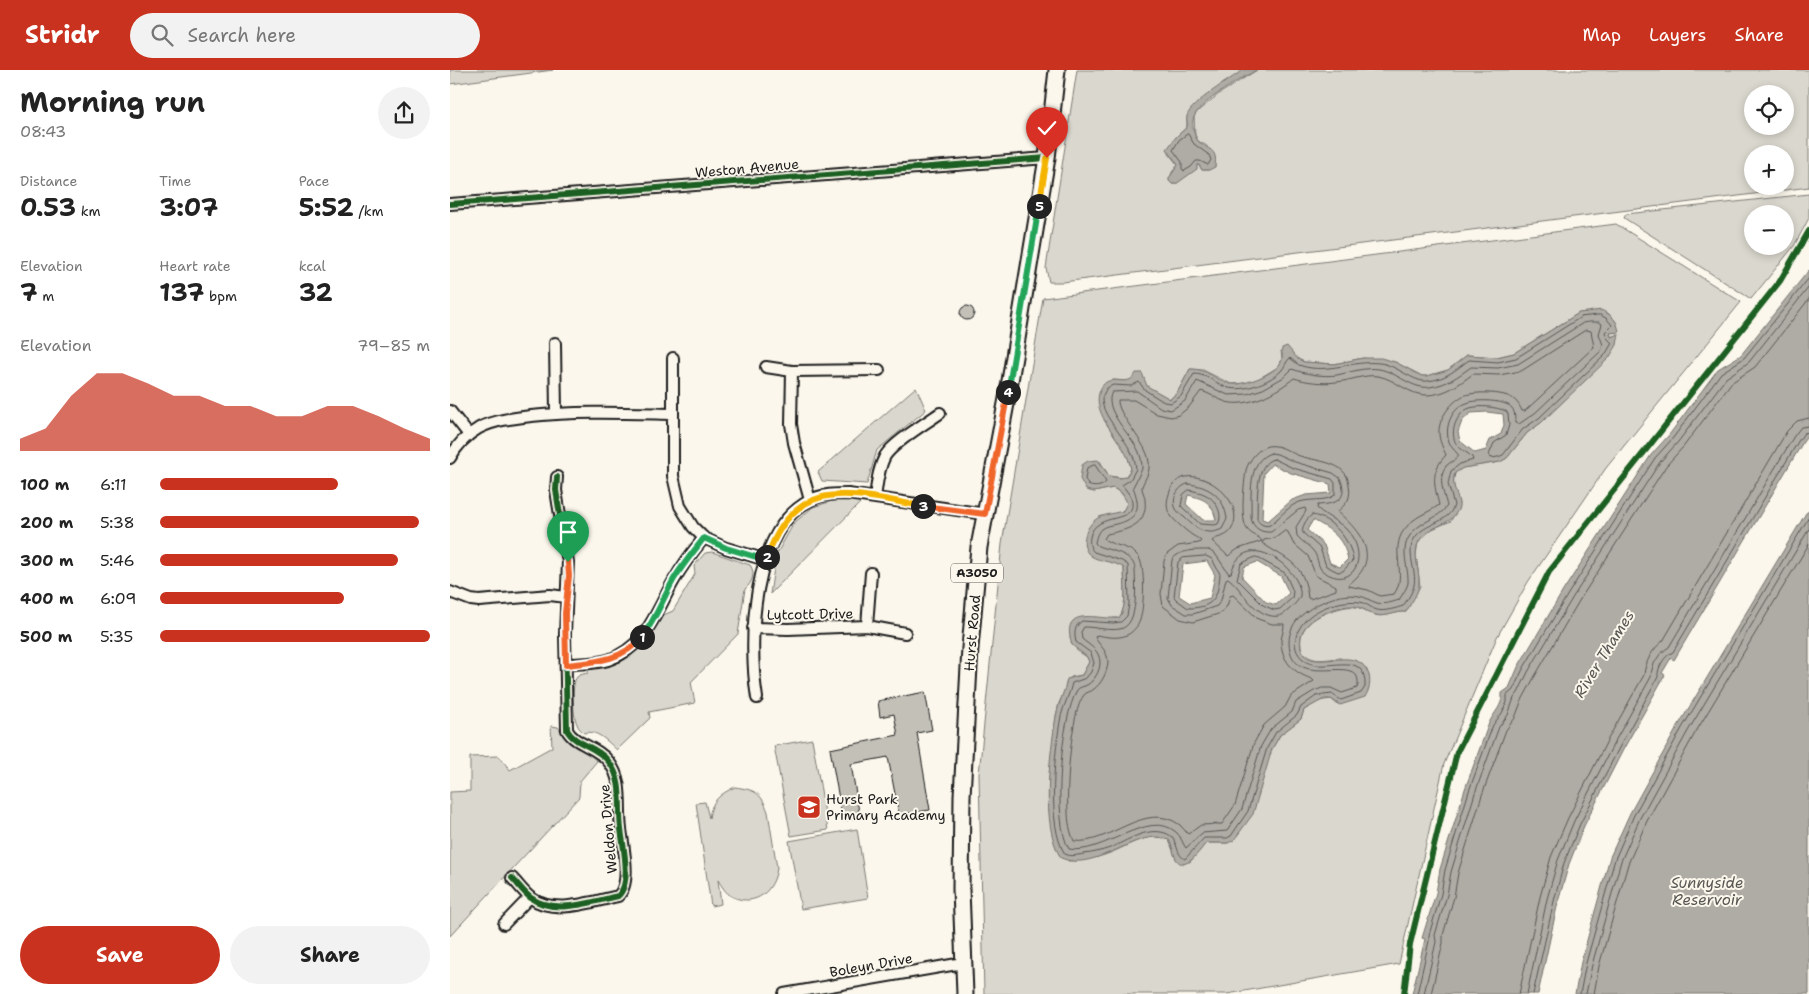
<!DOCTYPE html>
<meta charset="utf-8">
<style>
body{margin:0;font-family:"Shantell Sans",sans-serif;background:#f2f2f2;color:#222;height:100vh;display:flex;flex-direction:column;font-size:19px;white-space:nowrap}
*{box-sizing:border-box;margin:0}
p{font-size:16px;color:#767676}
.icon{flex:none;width:28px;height:28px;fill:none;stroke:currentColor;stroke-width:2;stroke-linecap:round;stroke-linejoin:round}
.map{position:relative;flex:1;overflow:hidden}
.sheet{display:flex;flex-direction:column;background:#fff;width:450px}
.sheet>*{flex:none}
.tools{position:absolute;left:1294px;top:15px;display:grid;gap:10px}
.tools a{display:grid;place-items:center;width:50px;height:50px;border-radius:50%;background:#fff;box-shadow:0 2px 8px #0003;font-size:25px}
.pin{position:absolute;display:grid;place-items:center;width:42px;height:42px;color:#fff;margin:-51px -21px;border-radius:50% 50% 50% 0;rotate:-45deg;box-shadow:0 0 5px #0007}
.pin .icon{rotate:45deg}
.km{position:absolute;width:25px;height:25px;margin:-12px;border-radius:50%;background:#222;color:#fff;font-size:14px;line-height:25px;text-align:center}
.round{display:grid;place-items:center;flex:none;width:52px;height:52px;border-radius:26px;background:#f2f2f2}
.headline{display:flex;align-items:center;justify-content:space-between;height:85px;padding:0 20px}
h1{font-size:28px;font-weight:700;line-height:38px}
.metrics{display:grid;grid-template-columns:repeat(3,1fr);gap:8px;height:85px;padding:5px 20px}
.metrics div{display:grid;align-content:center}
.metrics b{font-size:25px;font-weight:700}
.metrics small{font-size:14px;font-weight:400}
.metrics p{font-size:14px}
.chart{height:140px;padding:10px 20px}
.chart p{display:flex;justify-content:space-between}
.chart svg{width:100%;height:90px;margin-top:5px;fill:#c8321e;opacity:.7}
.primary-button{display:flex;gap:10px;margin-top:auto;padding:10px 20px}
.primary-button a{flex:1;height:58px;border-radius:30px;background:#c8321e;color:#fff;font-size:20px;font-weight:700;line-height:58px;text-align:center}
.primary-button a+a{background:#f2f2f2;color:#222}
ul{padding:0 20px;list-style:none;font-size:16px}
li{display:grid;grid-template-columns:80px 60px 1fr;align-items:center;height:38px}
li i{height:12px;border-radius:6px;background:#c8321e}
header{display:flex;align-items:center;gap:30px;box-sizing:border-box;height:70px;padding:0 25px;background:#c8321e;color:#fff}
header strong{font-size:24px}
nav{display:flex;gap:28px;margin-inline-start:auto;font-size:18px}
.search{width:350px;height:45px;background:#f2f2f2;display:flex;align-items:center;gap:12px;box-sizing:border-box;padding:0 18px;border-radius:28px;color:#767676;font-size:19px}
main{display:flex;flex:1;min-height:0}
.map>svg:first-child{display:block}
.green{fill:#dad7ce;stroke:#7b7a75;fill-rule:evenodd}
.water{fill:#afaca5;stroke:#74726e;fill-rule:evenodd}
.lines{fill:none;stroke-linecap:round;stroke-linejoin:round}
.shore{stroke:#575653;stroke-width:1}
.building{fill:#c3c0b8;stroke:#1c1c1c}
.minor-casing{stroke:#1c1c1c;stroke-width:14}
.primary-casing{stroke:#1c1c1c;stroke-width:19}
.minor{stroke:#fbf7ec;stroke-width:10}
.primary{stroke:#fbf7ec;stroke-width:15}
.cycleway-casing{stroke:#fbf7ec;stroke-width:9}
.cycleway{stroke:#1b5e20;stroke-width:6}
.split-1-casing{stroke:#fff;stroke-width:10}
.split-2-casing{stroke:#fff;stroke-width:10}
.split-3-casing{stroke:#fff;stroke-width:10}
.split-4-casing{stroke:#fff;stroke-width:10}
.split-5-casing{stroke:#fff;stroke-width:10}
.split-6-casing{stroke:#fff;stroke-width:10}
.split-1{stroke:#f0652b;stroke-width:6}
.split-2{stroke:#22a559;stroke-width:6}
.split-3{stroke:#f5b400;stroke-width:6}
.split-4{stroke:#f0652b;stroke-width:6}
.split-5{stroke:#22a559;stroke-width:6}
.split-6{stroke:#f5b400;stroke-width:6}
.labels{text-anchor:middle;stroke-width:4;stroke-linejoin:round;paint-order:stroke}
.shield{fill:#fbf7ec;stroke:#5f5e5a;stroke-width:1}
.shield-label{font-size:12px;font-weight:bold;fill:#1c1c1c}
.street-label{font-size:14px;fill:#1c1c1c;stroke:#fbf7ec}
.poi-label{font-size:14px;fill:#1c1c1c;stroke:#fbf7ec;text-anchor:start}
.water-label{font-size:15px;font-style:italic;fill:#575653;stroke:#fbf7ec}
</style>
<header>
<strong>Stridr</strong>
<div class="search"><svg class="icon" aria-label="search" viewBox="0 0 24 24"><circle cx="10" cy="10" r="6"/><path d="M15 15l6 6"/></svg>Search here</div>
<nav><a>Map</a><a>Layers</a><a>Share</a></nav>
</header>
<main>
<section class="sheet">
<div class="headline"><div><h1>Morning run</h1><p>08:43</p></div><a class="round"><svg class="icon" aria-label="share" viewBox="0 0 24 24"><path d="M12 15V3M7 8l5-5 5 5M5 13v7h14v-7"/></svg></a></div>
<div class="metrics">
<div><p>Distance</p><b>0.53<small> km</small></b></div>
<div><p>Time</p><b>3:07</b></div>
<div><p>Pace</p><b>5:52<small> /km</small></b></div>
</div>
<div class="metrics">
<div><p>Elevation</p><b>7<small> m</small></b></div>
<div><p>Heart rate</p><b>137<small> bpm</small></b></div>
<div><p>kcal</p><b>32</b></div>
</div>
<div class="chart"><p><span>Elevation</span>79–85 m</p>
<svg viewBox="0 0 160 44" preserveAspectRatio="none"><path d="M0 44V38L10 33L20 17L30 6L40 6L50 11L60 17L70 17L80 22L90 22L100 27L110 27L120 22L130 22L140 27L150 33L160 38V44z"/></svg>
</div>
<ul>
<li><b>100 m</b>6:11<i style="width:66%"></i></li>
<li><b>200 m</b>5:38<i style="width:96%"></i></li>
<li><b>300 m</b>5:46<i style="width:88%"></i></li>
<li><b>400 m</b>6:09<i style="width:68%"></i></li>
<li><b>500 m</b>5:35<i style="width:100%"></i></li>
</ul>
<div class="primary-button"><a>Save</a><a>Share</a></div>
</section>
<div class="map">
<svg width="1359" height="924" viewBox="0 0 1359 924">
<rect width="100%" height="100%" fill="#fbf7ec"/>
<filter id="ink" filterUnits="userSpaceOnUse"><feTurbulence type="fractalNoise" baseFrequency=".02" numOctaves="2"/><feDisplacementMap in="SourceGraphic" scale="10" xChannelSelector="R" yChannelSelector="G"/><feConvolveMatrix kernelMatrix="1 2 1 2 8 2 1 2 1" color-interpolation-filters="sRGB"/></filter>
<g filter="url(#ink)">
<path class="green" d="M0,0H103L0,14Z
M627,0H793L737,47V57L726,67L719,84L728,95L722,102L719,111L722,114H726L747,95H749L752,100H759L757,76L748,71L745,65L744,46L748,41L769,24L807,0H980L983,1L987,0H1359V117L613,212H599L596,198ZM1302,24H1335V56H1302ZM1302,84H1335V116H1302Z
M1359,124V148L1344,176L1301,229L1174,148L1176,144ZM1302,144H1335V176H1302Z
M1166,154L1291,232L1156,398L1078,512L1047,567L994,694L949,894L777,924H534L529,704L552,474L593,228ZM1129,243H1158L1167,253L1168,262H1160L1161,267L1168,264L1116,327L1092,352L1077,363L1057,388L1050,392L1012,398L1005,403L1003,413L1009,434L1001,451L982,459L968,472L966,485L970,516L956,542C946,541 934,548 925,545C915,541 908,535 896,537C876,541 847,552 851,576C852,583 857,587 864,589C871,591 883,588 891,588L888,635L881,629L869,631L854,640L851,649L830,665L822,679L778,773H756L740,792L726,789L719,770C699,760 679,776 660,783C647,788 632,791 618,791L599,742V708L606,646L609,633L621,607L632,605L639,592L637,587L626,580L663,548H669C678,536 674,513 674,498L670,495L649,447C656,445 668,445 673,440C684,432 670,422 663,418L644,422L650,391L659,406L674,408L681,399L677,384L654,350L663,310L680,311L683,309L720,329L727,323L740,299L753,300L781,314L796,313L808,309L828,297L832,289L831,281L854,292L884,294L913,288L945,292L972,306H977L998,300L1017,285L1047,287L1064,283Z
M466,317L476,340L427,380L417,414L372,411L368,402Z
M392,428L412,431L320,524L326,485L344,453L363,437Z
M262,482L300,495C306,503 302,513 295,519L288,564L241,612L245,633L199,642L200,648L167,680C158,672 147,659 134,663C131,660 128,658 127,654C123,646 121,613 127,607C130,604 134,604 138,603V600L163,595L174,590L197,572L211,546L223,541L245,504L244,496L255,483Z
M101,656L108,657L119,673L138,683L147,691L130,711L129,727L0,866V722L20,721V687L49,686L60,700L102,677Z
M362,669L378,760L341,766L324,676Z
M285,717C305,720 311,722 318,742L327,798C324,821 306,837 283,827C275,823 272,816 268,810L271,834L261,836L246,733L255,732L259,748C261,731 270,724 285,717Z
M407,759L418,828L351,839L339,771Z"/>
<path class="water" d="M793,0H807C793,7 752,31 745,45C741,51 743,65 748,71C758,81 768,77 765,97L759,100H752L749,95H747V99L726,114H722L719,111V108L728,95L717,79L726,67L737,57C738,53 736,49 737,46C741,32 781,9 793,0Z
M1359,200V364L1353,372L1224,590L1221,588L1212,603L1215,605L1174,678L1134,756L1119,794L1108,832L1088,924H962L975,869L972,868L986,823L990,799L1015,719L1039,653C1044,642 1053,636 1052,623L1059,618L1068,597L1113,521L1201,385L1219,365L1268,299L1291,285Z
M1151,240C1162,245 1167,250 1169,262L1160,263L1161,267L1169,264L1167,275L1159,288L1092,352L1077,363L1057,388L1050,392L1013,398L1005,403C999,417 1013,430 1008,440C1000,457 978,455 969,471C962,484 970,500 969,514C969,523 960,534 956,542C946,541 935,548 926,545C918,543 913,537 904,536C887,535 855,548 851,566C850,572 850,580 854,585C870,600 909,574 919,605C921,614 919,620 915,627L890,635L881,629H874L854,640L851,649L830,665L822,679L803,744L784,770L778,773H756C751,779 735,804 726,789C723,784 723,776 719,770C689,755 646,804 611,788C590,755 600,684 606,646C608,633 615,622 617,609L632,605L639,592L637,587L622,575C609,534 648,550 669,548C678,536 674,512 674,498C664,491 650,492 641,486C627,476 637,452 650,447C657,444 665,443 673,441L677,433L672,423L663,418L644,422L636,420L630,409L632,395L638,391L648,390L659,406L669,408L676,407L681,399C678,372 637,345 651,318C660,301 678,320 686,303H692L697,316L720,329L727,323L740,299C757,298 766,311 781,314C793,316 830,303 832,289C833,285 831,282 832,278L837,276L848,289L854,292L884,294L913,288H931L945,292L972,306H977L998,300L1017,285L1047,287L1064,283L1129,243ZM1037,342L1053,344L1054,355L1051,364L1040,370L1036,380L1025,383L1010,371L1008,362L1012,351L1021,343ZM822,394L841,403L880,414L881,423L856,425L842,430L818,451L812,449L814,403ZM738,425C755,429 762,432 766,450H753L736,434ZM863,450C882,460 893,468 898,489L890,497L880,493L874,475L857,460ZM757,491L765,505L760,528L740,533L729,526L733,494ZM807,492L831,506L839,523L826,535L816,532L792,507L794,497Z
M1359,441V924H1125L1131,892L1160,787L1180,743L1228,656L1356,443Z"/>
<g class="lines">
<path class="shore" d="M738,64L744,74L759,85L761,90L758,95L750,91H746L741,97L734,101L732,99V92L723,80L729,70Z
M1150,245L1156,248L1162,255L1155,262L1157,268L1162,273L1155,285L1089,348L1073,359L1053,385L1048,387L1041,388L1039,385L1044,373L1056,365L1059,355L1058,344L1056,341C1046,337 1030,335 1020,338C1007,342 998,363 1007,375C1011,380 1018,383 1022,387L1023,390L1010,394L1001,401L998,414L1004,435C999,454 974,452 964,469C956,484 967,500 964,515C963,522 957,530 953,536C947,538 934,542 927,540C923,539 918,535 914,533C897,528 873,536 860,546C843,560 837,585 862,594C879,600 917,580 915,617L911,623L891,630L882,624L866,626L851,637L847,645L826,662L817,678L798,741L781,766L777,768H754L735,789C724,784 730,768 715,763C696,757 677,771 660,778C651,781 643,783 634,784C627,785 621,787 615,784C596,755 605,679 611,646C614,634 620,624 622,613L636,608L641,602L644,593L641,583L626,572C624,564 624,556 632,551L663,553L671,552L677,546L679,534L678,495L672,491L644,482C640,478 639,474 640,467C645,440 690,456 681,428C679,423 675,419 672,415L680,410L686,399C685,373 651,350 652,328C653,325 655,321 657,318L663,315L681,316L689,312L695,320L714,332L721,333L731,326L744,304C754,304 764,311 773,316C789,324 819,313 831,301C835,297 836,291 840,288C844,291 847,295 852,296C878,304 903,290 929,293C946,294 963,313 978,311C996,309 1005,300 1019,290L1048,292L1066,288L1131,247Z
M1140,252H1149L1152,254L1149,264L1153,275L1151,281L1085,343L1069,354L1065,353C1065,348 1065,342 1062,338C1056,330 1026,329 1017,333C1001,338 993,359 1000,374C1002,379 1007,382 1009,386C1006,390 1000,392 996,396C987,408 994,423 997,436C988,450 968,451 959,467C950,481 959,498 958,513C957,518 952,525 949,530C943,532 933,535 927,533C920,531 916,527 909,526C890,522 866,533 852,545C844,551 839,562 839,572C841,625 911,579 908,615L907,618L892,623L881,618H872L864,621L846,632L842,642L821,659L811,676L792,739L777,761L752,763L736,778C732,773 731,766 726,762C698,738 652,786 619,779C602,751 611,648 627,620C629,617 633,617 637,615C644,611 650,601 650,593C650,580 640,576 632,569L631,562L634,557C646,557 658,561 670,559C690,555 685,513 685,498C682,483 661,481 648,476L645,473C646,468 647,463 651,459C655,456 661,455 666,454C689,449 691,437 683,417L692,399C692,392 691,386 688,380C681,365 652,339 662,322L687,321L711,338L721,340L735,331L747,311L778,325L797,324L813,319L834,307L842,299C855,304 873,307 887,305C901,302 915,297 929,299C947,302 962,320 980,317C998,314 1007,307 1021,297L1048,298L1068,294L1133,253Z
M1136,260L1141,261L1144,277L1075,341H1072C1070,336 1067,331 1062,328C1053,322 1024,321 1013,326C1001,332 988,349 989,363C989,371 993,378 996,385C980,402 984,414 989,435C977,444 965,445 954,460C939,480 958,505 944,524L930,526L918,520L899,516V514C932,489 912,463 888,442C891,438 895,435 898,430C900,425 900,420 899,415C897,390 865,392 847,385C838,381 829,374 818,376C808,378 799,390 796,400C794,414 790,449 797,459C801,465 809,466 812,471L788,479L778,486L762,471C767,466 776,468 781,460C802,427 731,381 719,424C717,430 716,437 719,443C724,451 734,459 742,465C745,467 748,468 751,471L749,473L728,476L717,484L714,491L711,524L713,536L730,549L743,552L771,543L777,536L780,526L783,525L808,549L822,554H834C834,559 832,565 831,570C831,591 844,603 862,609L864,611L841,626L835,637L814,655L804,673L785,735L772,754L751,755L738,764C735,761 733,758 730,755C695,729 659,776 624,771C620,762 618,751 618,741C616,720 621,640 634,625C636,622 641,622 644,619C651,614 657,603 658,593C658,580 649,576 645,567L647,565C657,567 668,569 677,565C683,562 688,556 690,550C694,538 696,496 688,486C679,475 664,477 654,469L657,464C676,460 698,456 695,430C695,426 693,423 692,419C691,412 703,404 698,387C693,369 667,344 668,330H684L707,344L721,347L729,345L739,337L751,321C759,323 767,329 776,332C798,338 827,322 844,308C856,312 873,314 886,312C900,311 914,304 928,306C946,309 959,326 978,325C997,324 1009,314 1023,304L1049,305L1071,301Z
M821,383L827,384L845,392L883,403L890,408C899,429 887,434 868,435L867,438C878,449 895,452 904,470C916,493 900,519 874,502C867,498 869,489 864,482C860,476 852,472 847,466L846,457L856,441L855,438L848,440L821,462C811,463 803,458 801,448C802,428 796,390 821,383Z
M824,389L843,398L882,409L885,413V425C875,433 857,427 845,434C836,439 828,449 820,455C815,457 808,454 807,448C808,432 804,392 824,389Z
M645,395L656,412C652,417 644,418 638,415L635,409L637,398Z
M738,414C760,416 774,427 777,449L772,459C756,467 745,458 734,447C731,445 728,442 726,439C721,429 728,416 738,414Z
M739,420C744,421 751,422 756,425C765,429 774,444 768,454L764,455L750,454L731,436L733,425Z
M862,445C883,448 901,471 903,490L893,501L888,502L876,496L870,478L853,463C851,457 857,448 862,445Z
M835,461L838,462L843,473L858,486L866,506L886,516V520L860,529L858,528C854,492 838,491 812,473L814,470L825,468Z
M759,480L766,485L779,504L781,503C795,454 854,501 850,526C848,532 840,539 835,543C828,549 817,546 810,541C797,533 789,516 778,508L776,509L771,530L767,536L743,544H736L722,535L718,528L722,490C729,479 747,480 759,480Z
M756,486L762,489L770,504C768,527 764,538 738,538L727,530L724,527L728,492L733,488Z
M806,487L835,503L843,521L842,528L830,539L824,540L813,535L787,509L791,494Z
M967,924L979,871V865L991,824L995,800L1019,721L1043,655L1052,643L1057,632V625L1063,620L1073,599L1118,524L1205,388L1223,368L1271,303L1294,288L1359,208
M974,924L986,872L985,865L997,825L1001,802L1025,723L1049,657L1058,645L1064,628L1068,623L1078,602L1123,527L1210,392L1228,372L1276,308L1299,292L1359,217
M981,924L993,873V865L1004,827L1008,803L1032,725L1056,660L1065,648L1071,632L1085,606L1129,531L1216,396L1234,376L1281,313L1305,297L1359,229
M1069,924L1090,827L1101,787L1118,748L1158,669L1194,605C1195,592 1203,578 1213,571L1337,361L1347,351L1359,348
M1077,924L1097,829L1108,790L1124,751L1164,673L1201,607C1201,595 1209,583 1219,577L1344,366L1351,357L1359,356
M1083,924L1104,831L1114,793L1130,754L1170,676L1208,607C1207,598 1214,586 1223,582L1349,370L1354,363L1359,362
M1130,924L1136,893L1165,789L1184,745L1232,658L1359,447
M1136,924L1142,895L1171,791L1190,748L1238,661L1359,459
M1144,924L1149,896L1178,794L1197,751L1244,665L1359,474"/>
</g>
<path class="building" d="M510 243a7 7 0 1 1 14 0a7 7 0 1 1-14 0Z
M475,622L482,660L467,663L480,740L449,745L438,687L401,694L410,748L393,751L380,679L448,665L444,644L430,647L428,631Z"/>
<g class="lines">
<g class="minor-casing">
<path id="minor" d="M0,134L597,88
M105,273L106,343
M223,288V406L230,436L243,457L254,468L276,478L316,490
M316,297L342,301L429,300
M342,301L341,354L344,373L360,430
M0,341L19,365
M0,388C7,375 17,365 29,358C45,350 64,348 81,346C128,341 176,343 223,344
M425,428C427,414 428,399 435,386C444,372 475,354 490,343
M0,522L21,530L29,531L100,525L116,527
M417,556L421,503
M303,558L338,559L417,556L455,563
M116,595C129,593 145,594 158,590C196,577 205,544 223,512C232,496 243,481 254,468
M307,628C298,572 301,459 361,430C372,424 385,424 398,424L535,444
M62,808C68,814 74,823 81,828C104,845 142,832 168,826C182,814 173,776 171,759C168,736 174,711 159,692C147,676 125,675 117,660L115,564L118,492L108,433L106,420L107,407
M54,854L80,827
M334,924L513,893"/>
</g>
<g class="primary-casing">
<path id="primary" d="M515,924L511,819L512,726L520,578L529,477L558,323L597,88L607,0"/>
</g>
<use href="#minor" class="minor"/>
<use href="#primary" class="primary"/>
<g class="cycleway-casing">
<path id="cycleway" d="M0,134L597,88
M62,808C68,814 74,823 81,828C104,845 142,832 168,826C182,814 173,776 171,759C168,736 174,711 159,692C147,676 125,675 117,660L115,564L118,492L108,433L106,420L107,407
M954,924L960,874L1007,682L1099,502L1330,211L1359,161"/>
</g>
<use href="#cycleway" class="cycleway"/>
</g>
</g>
<g class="lines" filter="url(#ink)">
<g class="split-1-casing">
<path id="split-1" d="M118,492L119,506L115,543L116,595C143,592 173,591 192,567"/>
</g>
<g class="split-2-casing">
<path id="split-2" d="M192,567C206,549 213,528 224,509C233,494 244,481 254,468L276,478L316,490L317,487"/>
</g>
<g class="split-3-casing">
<path id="split-3" d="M317,487C347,402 404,425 473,436"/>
</g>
<g class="split-4-casing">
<path id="split-4" d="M473,436L535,444L558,322"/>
</g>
<g class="split-5-casing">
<path id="split-5" d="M558,322L589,136"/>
</g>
<g class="split-6-casing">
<path id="split-6" d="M589,136L597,88"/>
</g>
<use href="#split-1" class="split-1"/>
<use href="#split-2" class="split-2"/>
<use href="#split-3" class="split-3"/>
<use href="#split-4" class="split-4"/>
<use href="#split-5" class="split-5"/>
<use href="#split-6" class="split-6"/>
</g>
<defs>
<g id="school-square" transform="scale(1.25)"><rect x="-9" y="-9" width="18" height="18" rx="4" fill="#c8321e" stroke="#fbf7ec"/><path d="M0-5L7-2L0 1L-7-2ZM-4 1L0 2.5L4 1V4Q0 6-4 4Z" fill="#fff"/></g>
</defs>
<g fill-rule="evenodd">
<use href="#school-square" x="359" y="737"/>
</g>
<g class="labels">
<rect class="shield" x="501" y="493.5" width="52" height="19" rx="4"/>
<g class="shield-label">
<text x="527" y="507">A3050</text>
</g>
<g class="street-label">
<text transform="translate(297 98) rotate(-5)" y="5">Weston Avenue</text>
<text transform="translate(360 544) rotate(-1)" y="5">Lytcott Drive</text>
<text transform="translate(522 563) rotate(-85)" y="5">Hurst Road</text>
<text transform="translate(158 759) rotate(-95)" y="5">Weldon Drive</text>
<text transform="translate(421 895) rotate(-10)" y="5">Boleyn Drive</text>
</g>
<g class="poi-label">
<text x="376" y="734">Hurst Park<tspan x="376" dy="16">Primary Academy</tspan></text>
</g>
<g class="water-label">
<text transform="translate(1154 584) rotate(-58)" y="5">River Thames</text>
<text x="1257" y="818">Sunnyside<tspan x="1257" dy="17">Reservoir</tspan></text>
</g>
</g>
</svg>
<div class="tools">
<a><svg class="icon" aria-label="locate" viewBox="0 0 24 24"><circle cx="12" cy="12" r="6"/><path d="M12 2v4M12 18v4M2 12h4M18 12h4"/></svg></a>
<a>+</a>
<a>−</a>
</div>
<div class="pin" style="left:118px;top:492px;background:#1e9e55"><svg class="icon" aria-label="arrive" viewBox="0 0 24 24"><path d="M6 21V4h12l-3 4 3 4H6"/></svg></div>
<div class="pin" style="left:597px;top:88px;background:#d93025"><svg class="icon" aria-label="check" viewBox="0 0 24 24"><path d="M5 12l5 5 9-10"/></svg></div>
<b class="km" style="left:192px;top:567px">1</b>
<b class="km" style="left:317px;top:487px">2</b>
<b class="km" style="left:473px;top:436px">3</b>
<b class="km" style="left:558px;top:322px">4</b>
<b class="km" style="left:589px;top:136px">5</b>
</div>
</main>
